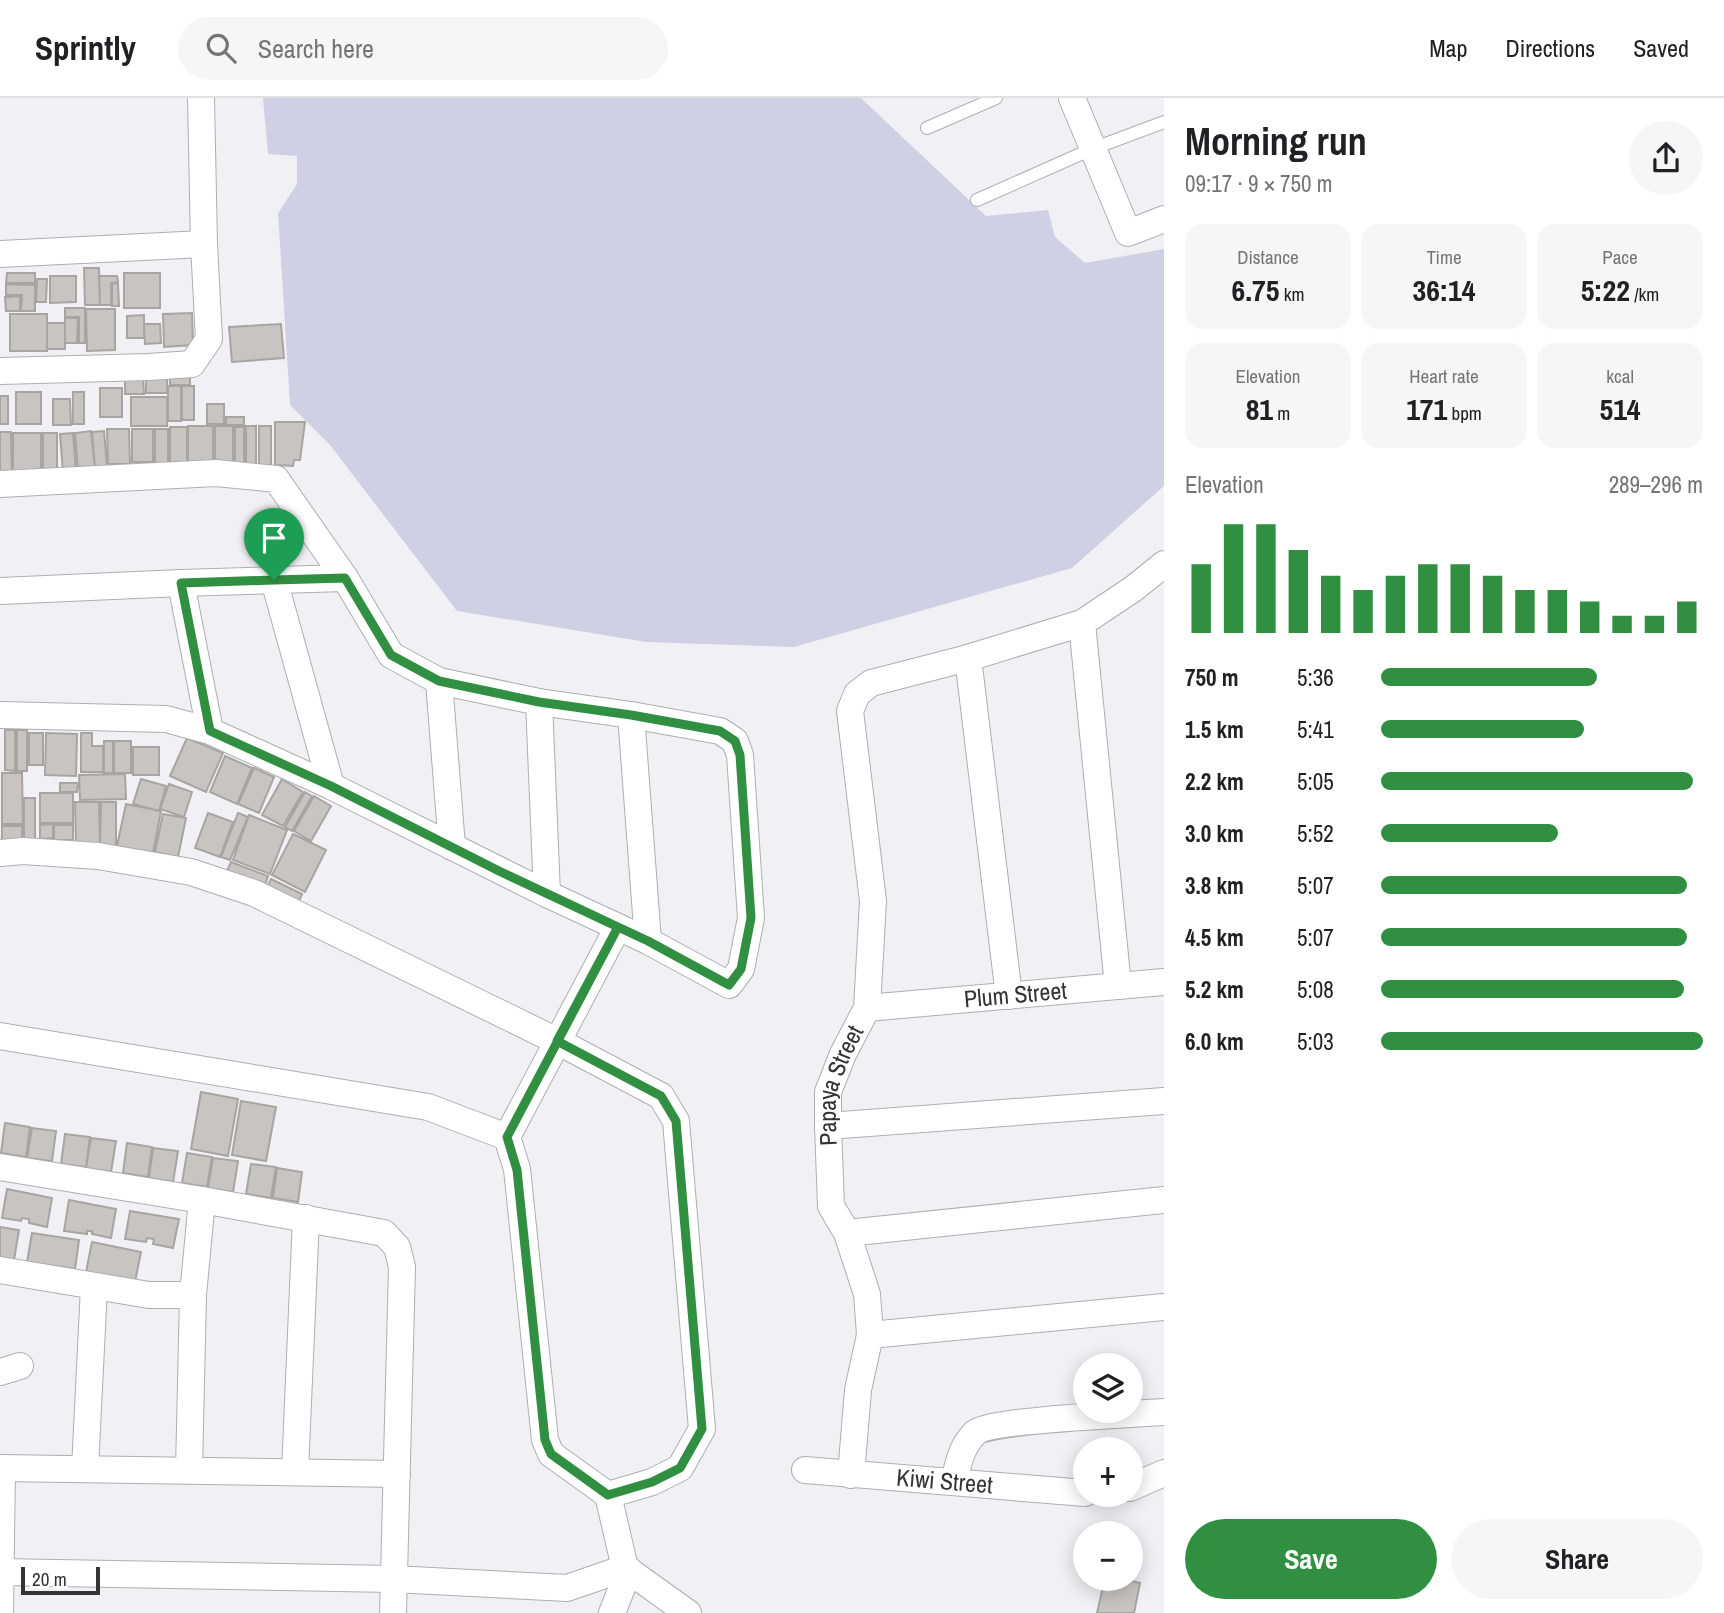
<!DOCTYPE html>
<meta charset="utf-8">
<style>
body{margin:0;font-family:"Archivo Narrow",sans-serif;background:#f6f6f6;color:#202124;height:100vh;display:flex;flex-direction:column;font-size:26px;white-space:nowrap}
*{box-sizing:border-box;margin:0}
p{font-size:23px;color:#757577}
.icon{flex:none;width:38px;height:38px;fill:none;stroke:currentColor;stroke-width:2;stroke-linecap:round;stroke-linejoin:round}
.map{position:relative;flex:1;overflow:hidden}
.drawer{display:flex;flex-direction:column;background:#fff;width:560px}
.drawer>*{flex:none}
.buttons{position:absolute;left:1073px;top:1255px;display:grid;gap:14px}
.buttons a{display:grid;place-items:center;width:70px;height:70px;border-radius:50%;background:#fff;box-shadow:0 4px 18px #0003;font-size:35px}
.scale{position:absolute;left:21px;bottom:18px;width:79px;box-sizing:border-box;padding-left:7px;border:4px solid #343435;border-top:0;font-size:19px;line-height:24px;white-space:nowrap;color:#343435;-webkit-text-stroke:5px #fff;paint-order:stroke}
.pin{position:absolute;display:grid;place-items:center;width:60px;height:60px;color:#fff;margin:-72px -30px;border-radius:50% 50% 50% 0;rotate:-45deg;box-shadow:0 0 7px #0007}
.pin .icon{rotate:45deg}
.round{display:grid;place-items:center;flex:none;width:74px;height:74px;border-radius:37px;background:#f6f6f6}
.overview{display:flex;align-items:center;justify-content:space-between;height:119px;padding:0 21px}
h1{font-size:38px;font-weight:700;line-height:52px}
.metrics{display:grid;grid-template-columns:repeat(3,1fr);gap:10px;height:119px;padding:7px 21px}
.metrics div{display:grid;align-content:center;border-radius:18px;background:#f6f6f6;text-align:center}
.metrics b{font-size:30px;font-weight:700}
.metrics small{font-size:19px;font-weight:400}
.metrics p{font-size:19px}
.chart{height:196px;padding:14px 21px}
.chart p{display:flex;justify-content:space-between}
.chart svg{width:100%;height:126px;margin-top:7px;stroke:#318f41;stroke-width:6}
.primary-button{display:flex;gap:14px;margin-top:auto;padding:14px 21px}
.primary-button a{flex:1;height:80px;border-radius:42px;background:#318f41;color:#fff;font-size:28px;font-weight:700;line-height:80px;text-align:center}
.primary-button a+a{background:#f6f6f6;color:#202124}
ul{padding:0 21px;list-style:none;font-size:23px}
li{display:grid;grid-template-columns:112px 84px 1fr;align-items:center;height:52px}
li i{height:18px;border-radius:9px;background:#318f41}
header{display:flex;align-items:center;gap:42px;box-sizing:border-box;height:98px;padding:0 35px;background:#fff;border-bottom:2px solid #e0e0e0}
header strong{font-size:33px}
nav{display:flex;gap:38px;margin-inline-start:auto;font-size:24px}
.search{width:490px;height:63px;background:#f6f6f6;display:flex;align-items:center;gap:18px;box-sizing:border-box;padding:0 24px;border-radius:38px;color:#757577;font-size:26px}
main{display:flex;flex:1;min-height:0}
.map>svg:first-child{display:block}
.green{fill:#d0d0e4}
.building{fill:#c8c4c2;stroke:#a7a4a2;stroke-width:2}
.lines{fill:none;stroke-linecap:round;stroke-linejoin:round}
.lane-casing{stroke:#aeaeb2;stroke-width:14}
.street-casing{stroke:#aeaeb2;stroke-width:28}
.lane{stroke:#fff;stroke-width:12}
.street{stroke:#fff;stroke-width:26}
.route-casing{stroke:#fff;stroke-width:14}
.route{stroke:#318f41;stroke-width:9}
.labels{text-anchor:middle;stroke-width:5;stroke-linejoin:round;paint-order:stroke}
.street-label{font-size:24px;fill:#343435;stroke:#fff}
</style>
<header>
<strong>Sprintly</strong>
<div class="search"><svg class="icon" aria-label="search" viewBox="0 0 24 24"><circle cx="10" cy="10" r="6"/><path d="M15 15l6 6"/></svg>Search here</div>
<nav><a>Map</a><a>Directions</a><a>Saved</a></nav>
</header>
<main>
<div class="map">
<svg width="1164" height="1515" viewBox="0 0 1164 1515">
<rect width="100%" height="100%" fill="#f1f1f5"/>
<path class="green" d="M263,0H861L986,118L1048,112L1055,139L1085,165L1164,151V388L1072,470L794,549L646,544L457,513L330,347L290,307L278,115L297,86V58L268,56Z"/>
<path class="building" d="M84,170H99L100,207H85Z
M7,175H35V185H6Z
M124,175H160V210H124Z
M50,178H76V204L50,205Z
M99,178H117L118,184L111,185V207H100Z
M37,181H47L46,204H36Z
M118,185L119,208H112V186Z
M6,186L35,187V213H21L22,197H6Z
M20,198V213H6L5,199Z
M65,210H85V245H79V219H65Z
M86,211H115V252L87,253Z
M192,215L193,247L164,249L163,216Z
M10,216H47V253H10Z
M144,217V240H127V218Z
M65,220H78L77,245H65Z
M47,225H65V251H47Z
M144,226H160L161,245L145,246Z
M281,226L284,260L232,264L229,229Z
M170,275H190V287H170Z
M125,280H143L144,296H125Z
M146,280H167V295H146Z
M168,288H181V323H168Z
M182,288H194V322H182Z
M100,290H122V319H100Z
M16,294H41V326H16Z
M73,294H84V326H73Z
M0,298H8V326H0Z
M131,299H167V328H131Z
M53,301H70L71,327H53Z
M207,306H224V326H207Z
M226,319H244V327H226Z
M275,324H305L300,362H294L293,368L275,367Z
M188,328H213V367H188Z
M215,328H233V369H215Z
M246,328H256V369H246Z
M259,328H271V367H259Z
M170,329H187V367H170Z
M235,329H244V369H235Z
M107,331H129L130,366H108Z
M132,331H153V364H132Z
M155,331H168V365H155Z
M91,333L95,370L78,372L75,335Z
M104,333L107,369L95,371L92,334Z
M0,334H11L12,377H0Z
M13,335H41V375H13Z
M43,335H57V375H43Z
M73,335L76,373L63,374L60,336Z
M5,632H15V673L5,672Z
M17,632H27V673H17Z
M29,635H43V667H29Z
M46,635L77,636L76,678L45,677Z
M81,635H92V648H103V674H81Z
M187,640L223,655L206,694L170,678Z
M104,643H113V675H104Z
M114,643H131V675H114Z
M133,649H159V677H133Z
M225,658L252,670L237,706L210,694Z
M254,670L274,679L259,715L238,706Z
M2,675H22L23,726H2Z
M125,676L126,701L80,702L79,677Z
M141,681L166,688L159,713L133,706Z
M282,681L303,694L283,728L262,717Z
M60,685H78L77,694H60Z
M169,686L192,694L184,719L160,711Z
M305,694L312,698L292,733L285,729Z
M40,695H73V725H40Z
M314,698L331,708L311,743L294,733Z
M24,700H35V744H24Z
M75,704H99L100,746H76Z
M101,704H116V748H100Z
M126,706L161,713L153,755L117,748Z
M208,715L233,724L220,759L195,750Z
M238,715L248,719L230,762L221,759Z
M163,716L186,720L178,759L155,754Z
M249,717L287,732L270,776L233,762Z
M53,726V740L40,741V727Z
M54,727H73V742H54Z
M2,728H22V743L2,744Z
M293,736L326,752L305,794L272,777Z
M231,764L268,778L264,790L226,775Z
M271,781L302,796L298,806L266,791Z
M201,994L238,1001L228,1058L191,1051Z
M241,1003L276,1009L266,1063L232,1057Z
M5,1025L30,1029L26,1059L1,1055Z
M32,1030L56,1033L52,1063L27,1060Z
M65,1036L90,1039L86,1069L61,1066Z
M91,1040L116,1043L111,1074L86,1070Z
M127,1045L152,1049L148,1079L123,1075Z
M153,1050L178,1053L173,1084L149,1080Z
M187,1055L212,1059L207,1089L182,1085Z
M213,1060L238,1063L233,1094L208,1090Z
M251,1066L276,1069L271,1100L246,1096Z
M277,1070L302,1074L298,1104L273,1100Z
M7,1091L52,1100L47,1129L29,1125V1121L22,1120L21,1123L2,1120Z
M69,1102L116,1111L111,1140L92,1136V1133H87V1136L64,1133Z
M130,1113L179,1121L173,1150L153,1146L154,1141L147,1140L146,1144L125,1141Z
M0,1129L19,1132L14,1162L0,1160Z
M32,1135L79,1142L75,1171L27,1164Z
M92,1144L141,1154L135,1184L86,1174Z
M1105,1480H1119L1140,1485L1134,1515H1097Z"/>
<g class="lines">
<g class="lane-casing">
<path id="lane" d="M927,30L996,0
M977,102L1092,51L1164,24"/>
</g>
<g class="street-casing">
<g id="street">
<path d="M1072,0L1128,135L1164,121"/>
<path d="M0,156L204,146"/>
<path d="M0,273L149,269L192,266L209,241L204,146L201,0"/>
<path d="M0,386L216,375L276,381L345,480L391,557L439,583L539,604L631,617L720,633L735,643L740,657L751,820L741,871L729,887L648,843L547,796L331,688L210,633L166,621L0,617"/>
<path d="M274,482L331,688"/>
<path d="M181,485L210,633"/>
<path d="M0,493L181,485L345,480"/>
<path d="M1082,525L1118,888"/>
<path d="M968,560L1009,898"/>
<path d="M439,583L452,749"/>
<path d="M539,604L547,796"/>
<path d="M631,617L648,843"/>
<path d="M0,755L23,753L98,758L191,774L254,795L557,943L661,998L676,1023L702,1331L680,1370L652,1384L608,1397"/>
<path d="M618,829L507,1039L517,1071L545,1342L551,1356L608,1397L625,1470"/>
<path id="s1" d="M867,910L1164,884"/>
<path d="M0,938L428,1009L507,1039"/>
<path d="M828,1028L1164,1003"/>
<path d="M0,1069L202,1102L193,1197L189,1372"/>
<path d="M202,1102L384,1135L397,1149L402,1169L393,1515"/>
<path d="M847,1135L1164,1102"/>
<path d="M0,1172L149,1197H193"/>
<path d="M870,1237L1164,1209"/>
<path d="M0,1274L20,1268"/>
<path d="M0,1370L397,1376"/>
<path d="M85,1371L94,1189"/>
<path id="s2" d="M805,1372L1085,1395"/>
<path d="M295,1374L306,1120"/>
<path id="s3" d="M851,1377L858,1292L870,1237L867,1196L847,1135L831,1108L828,1028V994L843,956L867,910L873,803L850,613L857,596L871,585L968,560L1082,525L1133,491L1164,466"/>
<path d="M954,1384C958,1366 961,1349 975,1335C988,1322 1136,1316 1164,1314"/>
<path d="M1130,1390L1164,1375"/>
<path d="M625,1470L688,1515"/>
<path d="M0,1474L393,1481L567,1490L625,1470"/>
<path d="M0,1515L2,1370"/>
<path d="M612,1515L629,1472"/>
</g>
</g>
<use href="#lane" class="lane"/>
<use href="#street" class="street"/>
</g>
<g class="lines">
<g class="route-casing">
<path id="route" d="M274,482L181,485L210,633L331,688L499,773L618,829L507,1039L517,1072L545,1342L551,1356L608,1397L652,1384L680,1370L702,1331L676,1023L661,998L557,943L618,829L648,843L729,887L741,871L751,820L740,657L735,643L720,633L631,617L539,604L439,583L391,557L345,480L274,482"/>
</g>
<use href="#route" class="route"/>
</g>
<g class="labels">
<g class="street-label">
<text dy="8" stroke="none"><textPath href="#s1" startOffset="149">Plum Street</textPath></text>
<text dy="8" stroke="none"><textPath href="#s3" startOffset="401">Papaya Street</textPath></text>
<text dy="8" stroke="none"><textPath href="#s2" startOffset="140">Kiwi Street</textPath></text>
</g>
</g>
</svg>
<div class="buttons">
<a><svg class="icon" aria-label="layers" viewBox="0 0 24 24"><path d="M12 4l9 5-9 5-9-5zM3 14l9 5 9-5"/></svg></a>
<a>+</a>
<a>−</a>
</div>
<div class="scale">20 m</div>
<div class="pin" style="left:274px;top:482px;background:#1e9e55"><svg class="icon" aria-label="arrive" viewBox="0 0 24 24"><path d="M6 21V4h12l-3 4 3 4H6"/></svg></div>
</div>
<section class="drawer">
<div class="overview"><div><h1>Morning run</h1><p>09:17 · 9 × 750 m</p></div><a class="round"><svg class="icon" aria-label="share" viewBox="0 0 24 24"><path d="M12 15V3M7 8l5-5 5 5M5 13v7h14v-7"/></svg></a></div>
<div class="metrics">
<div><p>Distance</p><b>6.75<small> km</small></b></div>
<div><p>Time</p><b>36:14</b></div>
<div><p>Pace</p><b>5:22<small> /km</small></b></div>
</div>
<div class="metrics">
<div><p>Elevation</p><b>81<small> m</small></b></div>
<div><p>Heart rate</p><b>171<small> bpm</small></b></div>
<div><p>kcal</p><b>514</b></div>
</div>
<div class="chart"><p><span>Elevation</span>289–296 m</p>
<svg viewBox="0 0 160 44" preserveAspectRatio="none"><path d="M5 44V20M15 44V6M25 44V6M35 44V15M45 44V24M55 44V29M65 44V24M75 44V20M85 44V20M95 44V24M105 44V29M115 44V29M125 44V33M135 44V38M145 44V38M155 44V33"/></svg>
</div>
<ul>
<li><b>750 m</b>5:36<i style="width:67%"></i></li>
<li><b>1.5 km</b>5:41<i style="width:63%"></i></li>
<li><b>2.2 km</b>5:05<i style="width:97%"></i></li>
<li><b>3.0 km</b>5:52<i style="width:55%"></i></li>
<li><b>3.8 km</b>5:07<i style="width:95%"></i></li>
<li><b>4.5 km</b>5:07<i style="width:95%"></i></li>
<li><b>5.2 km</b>5:08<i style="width:94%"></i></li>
<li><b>6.0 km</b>5:03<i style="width:100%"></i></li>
</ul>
<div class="primary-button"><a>Save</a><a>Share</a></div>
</section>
</main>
